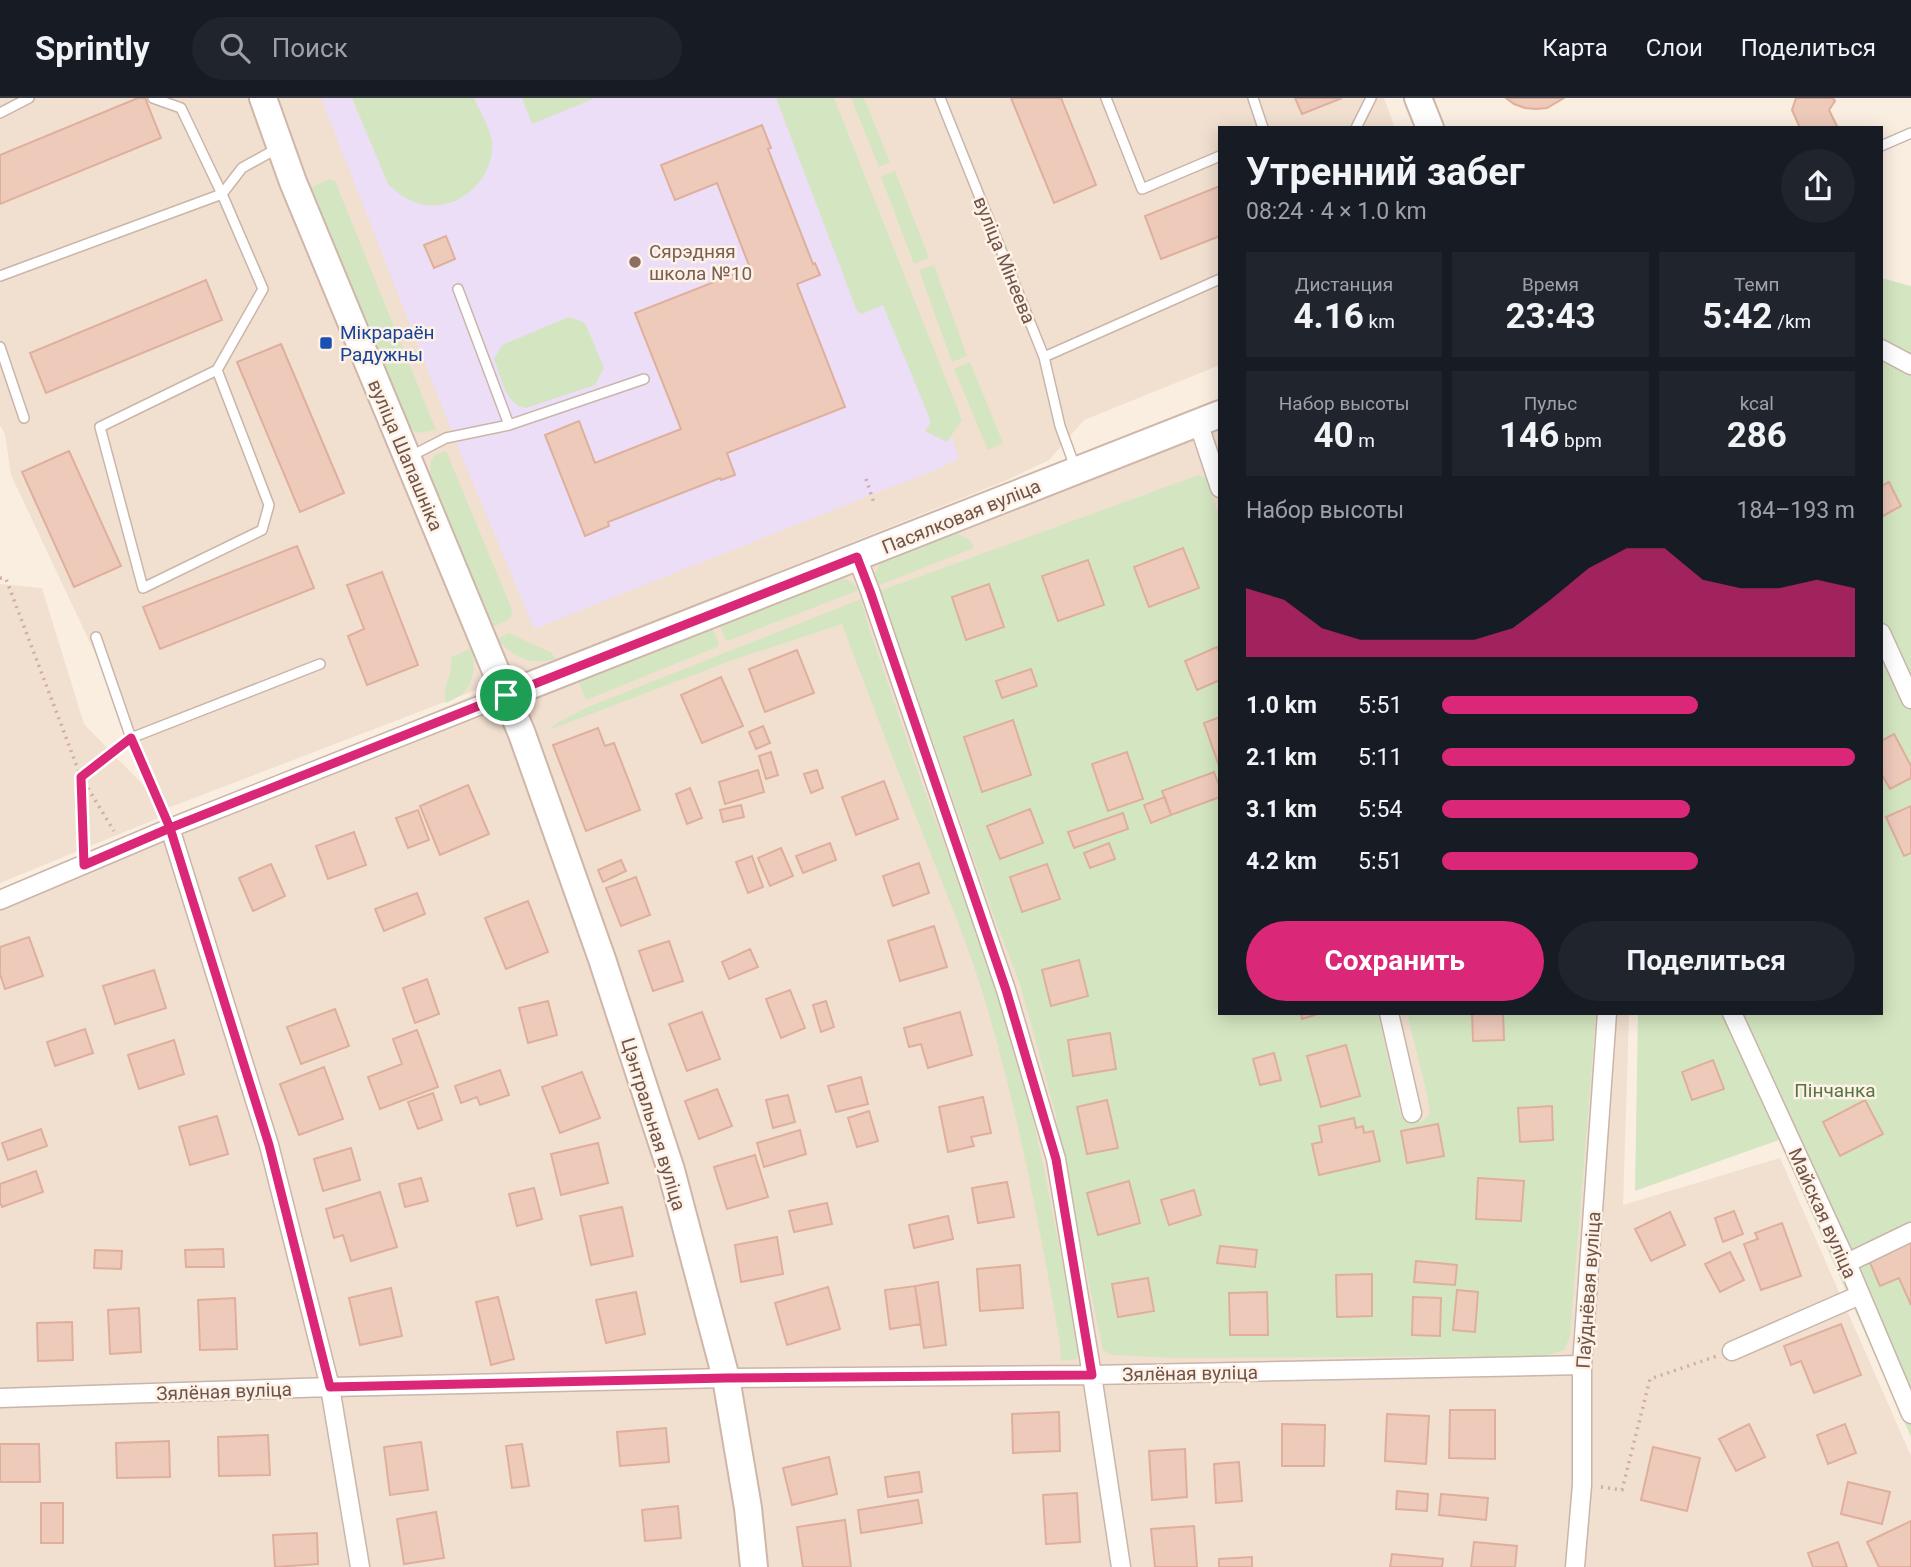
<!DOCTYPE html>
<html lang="ru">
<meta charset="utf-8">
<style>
body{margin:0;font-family:Roboto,sans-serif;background:#20242c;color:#f1f3f6;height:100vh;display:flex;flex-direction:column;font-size:26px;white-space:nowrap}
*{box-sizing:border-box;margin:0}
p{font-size:23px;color:#9ea1a6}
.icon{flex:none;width:38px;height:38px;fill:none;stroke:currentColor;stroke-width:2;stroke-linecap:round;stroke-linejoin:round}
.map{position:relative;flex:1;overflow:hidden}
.panel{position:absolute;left:1218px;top:28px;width:665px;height:889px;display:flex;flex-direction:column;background:#171b24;border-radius:0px;box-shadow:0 4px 18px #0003}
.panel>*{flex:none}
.pin{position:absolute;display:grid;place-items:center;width:60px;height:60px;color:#fff;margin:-30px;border:4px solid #fff;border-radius:50%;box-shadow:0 2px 7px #0007}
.round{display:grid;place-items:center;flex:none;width:74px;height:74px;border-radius:37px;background:#20242c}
.summary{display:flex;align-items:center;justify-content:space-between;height:119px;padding:0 28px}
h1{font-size:38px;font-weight:700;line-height:52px}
.figures{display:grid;grid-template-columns:repeat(3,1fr);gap:10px;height:119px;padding:7px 28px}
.figures div{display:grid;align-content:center;border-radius:0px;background:#20242c;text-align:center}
.figures b{font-size:35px;font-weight:700}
.figures small{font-size:19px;font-weight:400}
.figures p{font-size:19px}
.chart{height:196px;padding:14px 28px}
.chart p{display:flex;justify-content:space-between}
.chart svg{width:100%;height:126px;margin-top:7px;fill:#db2777;opacity:.7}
.primary-button{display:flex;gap:14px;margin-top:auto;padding:14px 28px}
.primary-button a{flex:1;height:80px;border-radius:42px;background:#db2777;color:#fff;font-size:28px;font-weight:700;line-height:80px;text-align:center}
.primary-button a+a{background:#20242c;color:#f1f3f6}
ul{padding:0 28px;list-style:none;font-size:23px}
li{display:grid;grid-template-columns:112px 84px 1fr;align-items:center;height:52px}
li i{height:18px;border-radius:9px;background:#db2777}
header{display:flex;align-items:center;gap:42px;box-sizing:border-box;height:98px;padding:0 35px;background:#171b24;border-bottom:2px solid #363941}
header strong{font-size:33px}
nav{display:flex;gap:38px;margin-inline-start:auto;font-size:24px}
.search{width:490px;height:63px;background:#20242c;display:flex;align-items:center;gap:18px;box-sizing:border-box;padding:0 24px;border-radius:38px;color:#9ea1a6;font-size:26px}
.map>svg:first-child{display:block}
.residential{fill:#f1dfd0}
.education{fill:#ebdef6}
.green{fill:#d4e6c1}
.building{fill:#eecabb;stroke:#dfaf9c;stroke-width:2}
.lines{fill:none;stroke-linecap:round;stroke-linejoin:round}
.lane-casing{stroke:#cab5a9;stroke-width:12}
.street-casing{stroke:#cab5a9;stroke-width:21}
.secondary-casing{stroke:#cfb6a9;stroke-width:30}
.path{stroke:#d2ad9f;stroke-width:3.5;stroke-dasharray:2 5;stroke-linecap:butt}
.lane{stroke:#fff;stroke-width:9}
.street{stroke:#fff;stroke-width:18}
.secondary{stroke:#fff;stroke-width:26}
.route-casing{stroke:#fff;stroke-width:14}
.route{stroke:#db2777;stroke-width:9}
.education-dot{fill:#8d6e63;stroke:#fef2e7;stroke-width:2.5}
.transit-dot{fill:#1a4fb4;stroke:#fef2e7;stroke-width:2.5}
.labels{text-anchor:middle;stroke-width:5;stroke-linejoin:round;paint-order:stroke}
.education-label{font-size:19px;fill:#785e54;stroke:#fef2e7;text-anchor:start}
.street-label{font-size:19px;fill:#70544a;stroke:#fef2e7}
.transit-label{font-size:19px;fill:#164399;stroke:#fef2e7;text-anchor:start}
.park-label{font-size:19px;fill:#567543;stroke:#fef2e7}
</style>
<header>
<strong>Sprintly</strong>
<div class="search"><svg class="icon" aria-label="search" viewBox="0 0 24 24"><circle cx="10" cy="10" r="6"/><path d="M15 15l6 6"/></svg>Поиск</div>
<nav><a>Карта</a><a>Слои</a><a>Поделиться</a></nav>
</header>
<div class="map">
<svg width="1911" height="1469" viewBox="0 0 1911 1469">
<rect width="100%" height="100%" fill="#faeee1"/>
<path class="residential" d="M0,0H1384L1395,30H1220V267L1084,322L1049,362L1007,382L622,536L168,710L11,377L5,336L0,327Z
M1220,309V915H1629L1623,1107L1780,1060L1911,1358V1469H0V795L169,726L504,584L672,525Z
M0,486L42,490L84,626L152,696L161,719L0,785Z"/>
<path class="education" d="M321,0H820L959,360L936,372L871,397L534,531L454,339Z"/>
<path class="green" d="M352,0H474C480,14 491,31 492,45C494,81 461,112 426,107C410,105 399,96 388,86Z
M522,0H595L532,26Z
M776,0H834L962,322L947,344L925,333L931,324L883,207L862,216L857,213Z
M851,0H864L890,64L879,69Z
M895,73L929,160L914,166L881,79Z
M329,81L335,83L436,332L417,335L408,328L311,90Z
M934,167L967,258L952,264L919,172Z
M1881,180L1911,188V1339L1779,1042L1635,1093L1638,915H1881Z
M569,219L585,225L604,270L595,287L526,310C505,307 501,278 494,261L502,247Z
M970,264L1003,345L988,352L954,271Z
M446,353L513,514L508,522L493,529L432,381C428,365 429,357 446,353Z
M1199,377L1206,380L1220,421V915H1378L1401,1019L1412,1024L1423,1023L1430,1016L1427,996L1407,915H1596L1570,1238L1564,1252L1546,1258L1178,1260L1112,1257L1103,1252L1064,1067L1056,1018L1020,885L997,827L880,493Z
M956,435L970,442L974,450L877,488L873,479L881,464Z
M842,481C850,481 854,486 859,492L730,542H726L719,527Z
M861,501L868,527L921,683L977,833L1026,991L1044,1071L1077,1239L1080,1255L1076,1261L1061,1263L1060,1246C1039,1124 1016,1001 979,883C962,831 940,780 920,729C893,662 868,594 842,526L730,563L549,632L557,625L588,609Z
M712,530L719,545L717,549L586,602L578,583Z
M509,535L552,555L555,561C532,568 512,559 498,541Z
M472,550C475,565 475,585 462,596C457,600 451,602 446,605C441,589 454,576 451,559Z"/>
<path class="building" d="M138,0H145L161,40L0,106V57Z
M1011,0H1061L1096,87L1054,105Z
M1295,0H1342L1302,16Z
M1506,0H1564L1547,10L1536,11L1525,10L1514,6Z
M1796,0H1833L1835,3L1829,12L1838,30H1800L1792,12Z
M762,27L771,50L768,51L813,166L815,165L820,177L797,186L845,309L727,355L735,377L721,382L720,380L608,424L609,428L585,438L545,337L579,323L595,365L681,331L635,215L750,170L717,85L675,102L661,67Z
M1220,88V138L1161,161L1145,118Z
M446,138L455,161L434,170L424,147Z
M206,182L222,222L46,295L30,255Z
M281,246L344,395L300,414L237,264Z
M69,353L121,468L74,489L22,374Z
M1889,384L1901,408L1881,419V388Z
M297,448L314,490L160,551L143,509Z
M1183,450L1199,490L1149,509L1134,469Z
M1088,462L1104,507L1058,523L1042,478Z
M382,474L418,567L367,587L348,538L364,531L347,487Z
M989,486L1004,529L966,542L952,499Z
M1217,549L1220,555V582L1197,592L1185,563Z
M797,552L814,595L765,614L749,571Z
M1031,571L1037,588L1002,600L996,583Z
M721,579L743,628L702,645L681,597Z
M1220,619V668H1219L1204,625Z
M1013,622L1031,677L982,694L964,639Z
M763,628L770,645L756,651L749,634Z
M598,630L605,648L614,645L640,712L586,733L553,647Z
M1894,636L1911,668V680L1890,691L1881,675V643Z
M771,654L778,677L766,681L759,658Z
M1127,654L1143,701L1108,713L1092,666Z
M758,672L764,694L725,706L719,684Z
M817,672L823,690L811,695L804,676Z
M1214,674L1220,690V699L1171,717L1162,693Z
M884,683L898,721L856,737L842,699Z
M468,687L489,736L440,757L420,708Z
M690,690L702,720L687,726L676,696Z
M1165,699L1171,717L1151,725L1144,707Z
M741,707L744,719L723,724L720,712Z
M1911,708V755L1904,758L1886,719Z
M1030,711L1043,745L1000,761L987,728Z
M418,712L429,742L408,750L396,720Z
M1123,715L1128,731L1074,750L1068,734Z
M354,734L366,767L328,781L316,748Z
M830,745L836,762L803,775L796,758Z
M1109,745L1115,761L1090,770L1084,755Z
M781,750L793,778L770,788L758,760Z
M752,758L763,789L748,795L736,764Z
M621,762L626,773L603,784L598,772Z
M919,765L929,795L893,808L883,778Z
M271,766L285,798L253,813L239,780Z
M1047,766L1060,801L1022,814L1010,779Z
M636,779L650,817L621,828L606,790Z
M417,795L425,816L384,833L375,811Z
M528,803L548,854L506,871L485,820Z
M934,828L947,869L900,883L888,843Z
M29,839L43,878L5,891L0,876V849Z
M669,843L683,883L653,893L639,853Z
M750,851L758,869L729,881L722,864Z
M1079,862L1088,898L1051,908L1042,872Z
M154,872L166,910L115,926L103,888Z
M427,881L439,916L415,925L403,890Z
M790,892L805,930L781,940L766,901Z
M548,903L557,937L528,945L519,910Z
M826,903L834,929L821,934L813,907Z
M335,911L349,948L301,966L287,929Z
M702,914L720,961L687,973L669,926Z
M960,914L972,957L928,970L921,946L909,949L904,930Z
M1301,915H1321L1302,921Z
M1472,915H1503L1504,942L1473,943Z
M85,931L93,955L55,968L47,944Z
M417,932L438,989L380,1011L368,979L402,966L393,941Z
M1110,935L1116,971L1073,978L1068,942Z
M174,942L184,976L139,991L128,957Z
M1346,947L1360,998L1321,1009L1307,958Z
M1274,955L1281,982L1260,987L1253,961Z
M1713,962L1724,991L1692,1002L1682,974Z
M324,969L343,1021L299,1037L280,986Z
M500,972L509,997L480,1007L477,999L461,1005L455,988Z
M582,974L600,1020L560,1035L542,989Z
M861,979L868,1006L836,1014L828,988Z
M717,991L732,1028L699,1041L685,1003Z
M433,995L442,1022L418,1031L408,1004Z
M788,997L795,1024L773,1030L766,1002Z
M983,999L991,1035L971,1039L974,1048L948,1054L939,1009Z
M1107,1002L1118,1050L1087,1056L1077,1009Z
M1865,1002L1883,1036L1840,1058L1823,1024Z
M1552,1008L1553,1042L1520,1044L1518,1010Z
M869,1013L878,1043L857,1049L848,1020Z
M217,1018L228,1056L190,1067L179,1029Z
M1354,1020L1356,1030L1363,1028L1364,1035L1373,1033L1380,1063L1319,1077L1312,1046L1322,1044L1319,1028Z
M1438,1026L1444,1058L1407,1065L1401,1033Z
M41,1031L47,1048L8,1062L2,1045Z
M800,1032L806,1056L764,1069L757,1045Z
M598,1045L608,1085L561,1097L551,1056Z
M351,1050L360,1082L323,1093L314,1061Z
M755,1057L768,1099L727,1111L714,1069Z
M36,1073L43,1094L2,1109L0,1104V1086Z
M421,1080L428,1103L405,1109L399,1086Z
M1478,1080L1524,1083L1521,1123L1476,1121Z
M1129,1083L1140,1125L1098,1137L1087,1095Z
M1007,1084L1014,1119L978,1125L972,1090Z
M534,1090L542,1121L517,1128L509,1096Z
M1194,1092L1201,1117L1169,1127L1161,1102Z
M380,1094L397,1149L351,1163L343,1137L334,1140L326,1111Z
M827,1105L832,1126L794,1134L789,1113Z
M622,1109L633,1158L591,1167L580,1118Z
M1734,1113L1743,1136L1723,1144L1715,1120Z
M1670,1114L1685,1147L1651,1163L1635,1131Z
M948,1118L953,1141L914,1150L909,1127Z
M1782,1125L1801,1178L1761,1192L1744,1146L1758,1141L1755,1135Z
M777,1139L783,1176L741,1184L735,1147Z
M1911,1142V1207L1899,1180L1880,1188L1868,1160Z
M1220,1148L1257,1152L1255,1169L1217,1165Z
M223,1151L224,1169H186L185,1152Z
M95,1152L122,1153L121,1171L94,1170Z
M1730,1154L1744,1182L1720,1194L1705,1166Z
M1416,1163L1457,1167L1455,1187L1414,1184Z
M1020,1167L1023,1210L980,1213L977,1171Z
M1372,1176V1218L1337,1219L1336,1177Z
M1148,1180L1154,1213L1118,1219L1112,1186Z
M938,1184L946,1247L924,1250L915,1188Z
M915,1188L921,1226L890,1231L885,1192Z
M828,1189L840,1231L787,1247L775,1205Z
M391,1190L402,1238L360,1247L349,1200Z
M1457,1192L1478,1194L1475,1234L1453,1232Z
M636,1194L645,1236L606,1245L596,1202Z
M1267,1194L1268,1237H1230L1229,1195Z
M498,1199L514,1261L491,1267L476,1204Z
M1413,1199L1441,1200L1440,1238L1412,1237Z
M235,1200L237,1251L200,1252L198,1202Z
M139,1210L141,1254L110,1256L108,1212Z
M72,1224L73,1262L38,1263L37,1225Z
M1841,1226L1861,1277L1814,1295L1801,1263L1791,1267L1784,1248Z
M1450,1312H1495V1361L1449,1360Z
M1059,1314L1060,1353L1013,1355L1012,1316Z
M1387,1316L1429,1318L1426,1366L1385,1363Z
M1282,1326L1325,1327L1324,1368H1282Z
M1749,1326L1765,1359L1736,1373L1719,1341Z
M1845,1326L1856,1355L1828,1366L1817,1337Z
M666,1330L669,1364L620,1368L617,1334Z
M268,1337L270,1377L219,1378L218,1339Z
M169,1343L170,1379L117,1380L116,1345Z
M421,1344L428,1392L390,1397L384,1349Z
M0,1346H39L40,1384H0Z
M522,1346L529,1388L512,1390L506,1348Z
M1653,1349L1700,1360L1687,1413L1641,1402Z
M1185,1351L1187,1399L1152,1402L1149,1353Z
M829,1359L837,1396L792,1407L783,1370Z
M1239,1364L1242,1403L1216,1405L1214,1366Z
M919,1374L922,1394L888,1399L885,1379Z
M1848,1384L1890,1394L1882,1426L1841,1416Z
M1397,1393L1428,1396L1427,1413L1396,1411Z
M1077,1395L1080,1444L1046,1446L1043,1397Z
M1441,1396L1488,1400L1486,1422L1439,1417Z
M918,1402L922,1425L861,1435L858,1412Z
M41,1405H63V1445H41Z
M678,1408L681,1440L645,1443L642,1412Z
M436,1414L444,1460L404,1466L397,1421Z
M845,1422L851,1469H803L797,1429Z
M1911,1423V1469H1879L1867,1444Z
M1194,1428L1197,1469H1155L1151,1431Z
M317,1435L318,1466L275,1469L273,1437Z
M1474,1444L1517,1448L1515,1469H1471Z
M1838,1444L1847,1469H1813L1808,1455Z
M1392,1456L1443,1461L1442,1469H1390Z
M1252,1459V1469H1219V1461Z"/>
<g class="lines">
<g class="lane-casing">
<path id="lane" d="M153,0L181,10L222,96L263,191L217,272L100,329L143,490L262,432L269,407L217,272
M940,0L1044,259L1060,328L1075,369
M1106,0L1142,91L1220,58
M1253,0L1263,30
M0,15L29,0
M1356,30L1371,0
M1881,48L1911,35
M0,178L222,96L242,70L278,50
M458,191L509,327
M0,249L24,320
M1044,259L1220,181
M409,359L446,340L509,327L644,281
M96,539L131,640L170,730
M131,640L320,566"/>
</g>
<g class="street-casing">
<path id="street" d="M1881,251L1911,267
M1198,324L1220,390
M857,459L870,493L1006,892L1056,1061L1092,1277L1121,1469
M1881,535L1911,601
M170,730L269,1047L330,1289L360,1469
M0,802L170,730L506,597
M1389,915L1412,1015
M1732,915L1847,1165L1911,1316
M1847,1165L1911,1134
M1732,1253L1860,1197
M0,1300L330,1289L726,1280L1092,1277L1582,1267
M1575,1469L1582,1387V1267L1607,915"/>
</g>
<g class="secondary-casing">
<path id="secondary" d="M263,0L293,84L522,636L602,861L671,1072L726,1280L748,1410L754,1469
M1418,0L1430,30
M506,597L1220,316"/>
</g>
<path class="path" d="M866,381L874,405
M0,480L6,481L81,679L114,733
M83,747L81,679L121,648
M1601,1389L1622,1392L1650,1281L1717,1258"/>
<use href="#lane" class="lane"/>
<use href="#street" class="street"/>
<use href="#secondary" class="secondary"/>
</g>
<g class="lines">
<g class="route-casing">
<path id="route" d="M506,597L170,730L84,767L81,679L131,640L170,730L269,1047L330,1289L726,1280L1092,1277L1056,1061L1006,892L870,493L857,459L506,597"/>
</g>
<use href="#route" class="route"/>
</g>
<circle class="education-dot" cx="635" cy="164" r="7"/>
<rect class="transit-dot" x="319" y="238" width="14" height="14" rx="3.5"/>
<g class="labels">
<g class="education-label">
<text x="649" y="160">Сярэдняя<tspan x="649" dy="22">школа №10</tspan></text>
</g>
<g class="street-label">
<text transform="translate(1005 162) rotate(68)" y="7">вуліца Мінеева</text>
<text transform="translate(406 357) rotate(67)" y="7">вуліца Шапашніка</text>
<text transform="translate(961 418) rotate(-22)" y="7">Пасялковая вуліца</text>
<text transform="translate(654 1026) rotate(73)" y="7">Цэнтральная вуліца</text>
<text transform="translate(1823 1115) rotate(66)" y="7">Майская вуліца</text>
<text transform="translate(1588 1192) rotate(-86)" y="7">Паўднёвая вуліца</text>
<text transform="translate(1190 1275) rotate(-1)" y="7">Зялёная вуліца</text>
<text transform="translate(224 1293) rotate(-2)" y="7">Зялёная вуліца</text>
</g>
<g class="transit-label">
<text x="340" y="241">Мікрараён<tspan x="340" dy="22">Радужны</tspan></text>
</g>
<g class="park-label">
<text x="1835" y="999">Пінчанка</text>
</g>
</g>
</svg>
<div class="pin" style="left:506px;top:597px;background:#1e9e55"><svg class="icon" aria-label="arrive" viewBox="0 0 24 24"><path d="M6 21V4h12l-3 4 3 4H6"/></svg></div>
<section class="panel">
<div class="summary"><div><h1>Утренний забег</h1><p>08:24 · 4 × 1.0 km</p></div><a class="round"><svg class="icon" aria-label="share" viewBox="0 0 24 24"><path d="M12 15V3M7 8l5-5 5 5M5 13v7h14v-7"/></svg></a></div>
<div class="figures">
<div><p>Дистанция</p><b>4.16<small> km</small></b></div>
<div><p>Время</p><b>23:43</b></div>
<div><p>Темп</p><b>5:42<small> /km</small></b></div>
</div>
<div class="figures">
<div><p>Набор высоты</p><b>40<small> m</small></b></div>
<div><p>Пульс</p><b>146<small> bpm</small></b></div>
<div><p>kcal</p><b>286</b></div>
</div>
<div class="chart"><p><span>Набор высоты</span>184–193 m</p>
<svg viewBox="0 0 160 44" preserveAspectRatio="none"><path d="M0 44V20L10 24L20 34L30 38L40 38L50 38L60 38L70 34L80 24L90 13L100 6L110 6L120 17L130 20L140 20L150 17L160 20V44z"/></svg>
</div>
<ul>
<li><b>1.0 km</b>5:51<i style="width:62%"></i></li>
<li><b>2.1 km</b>5:11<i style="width:100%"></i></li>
<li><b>3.1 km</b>5:54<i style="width:60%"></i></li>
<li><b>4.2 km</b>5:51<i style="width:62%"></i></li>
</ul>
<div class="primary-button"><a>Сохранить</a><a>Поделиться</a></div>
</section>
</div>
